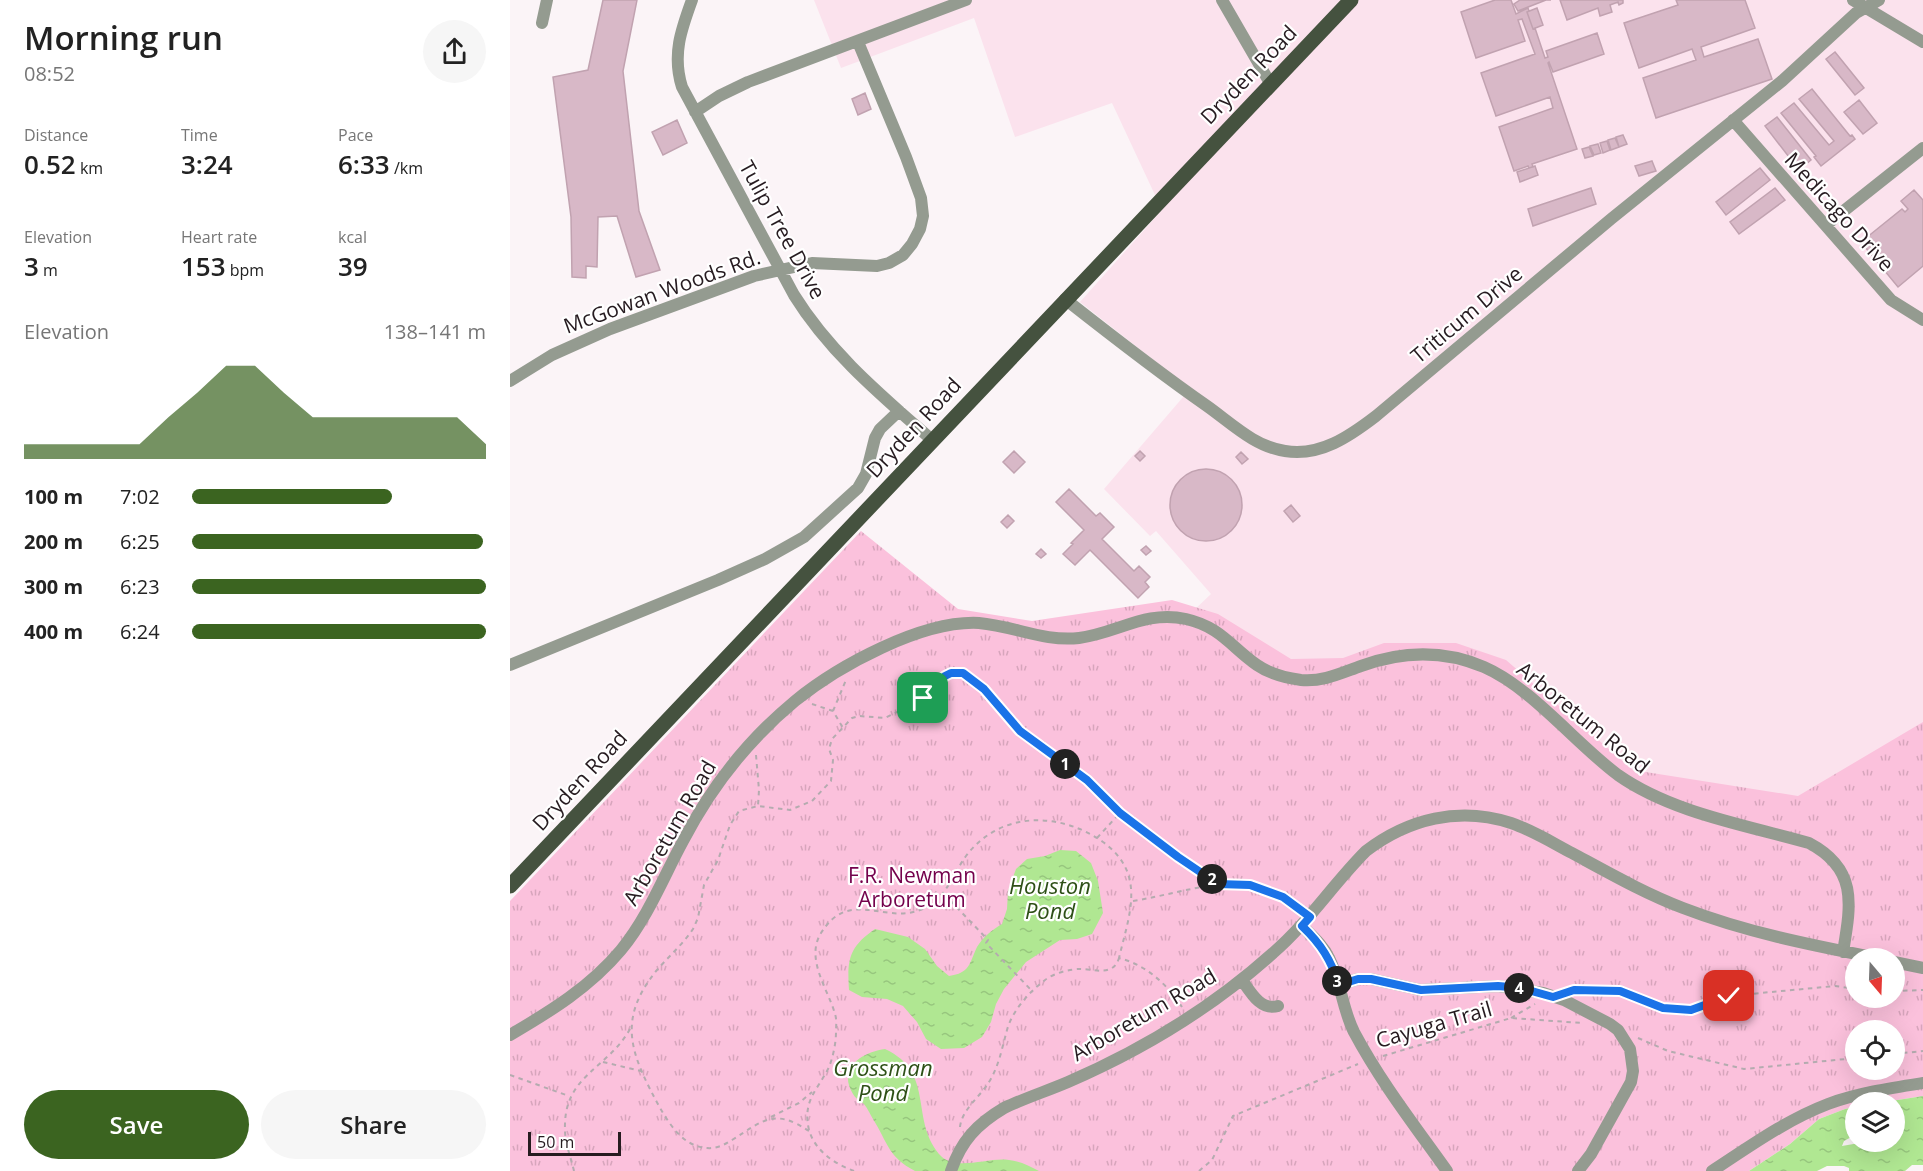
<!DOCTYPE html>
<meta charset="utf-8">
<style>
body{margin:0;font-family:"Open Sans",sans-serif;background:#f6f6f6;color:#222;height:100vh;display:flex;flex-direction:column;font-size:22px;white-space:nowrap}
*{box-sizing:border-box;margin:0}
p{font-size:20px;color:#767676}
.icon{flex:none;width:33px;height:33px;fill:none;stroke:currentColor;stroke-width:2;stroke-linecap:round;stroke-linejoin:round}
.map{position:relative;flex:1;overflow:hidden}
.side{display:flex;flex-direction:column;background:#fff;width:510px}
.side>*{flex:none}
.needle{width:39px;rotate:161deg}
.tools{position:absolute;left:1335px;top:948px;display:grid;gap:12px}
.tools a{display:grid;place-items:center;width:60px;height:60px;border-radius:50%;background:#fff;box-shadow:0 6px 24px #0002;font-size:30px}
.scale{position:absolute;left:18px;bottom:15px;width:93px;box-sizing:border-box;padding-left:6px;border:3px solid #261b20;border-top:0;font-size:16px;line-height:21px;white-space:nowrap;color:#261b20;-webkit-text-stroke:4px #fff;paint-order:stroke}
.pin{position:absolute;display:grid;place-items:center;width:51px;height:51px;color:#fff;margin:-26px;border-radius:12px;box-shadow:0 3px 9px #0006}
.km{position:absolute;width:30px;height:30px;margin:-15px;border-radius:50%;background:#222;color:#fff;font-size:16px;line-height:30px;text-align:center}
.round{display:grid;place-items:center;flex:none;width:63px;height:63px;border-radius:32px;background:#f6f6f6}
.summary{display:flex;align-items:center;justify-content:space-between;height:102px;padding:0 24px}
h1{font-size:33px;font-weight:600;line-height:45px}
.stats{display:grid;grid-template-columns:repeat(3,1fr);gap:9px;height:102px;padding:6px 24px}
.stats div{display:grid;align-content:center}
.stats b{font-size:26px;font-weight:600}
.stats small{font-size:16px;font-weight:400}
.stats p{font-size:16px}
.chart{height:168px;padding:12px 24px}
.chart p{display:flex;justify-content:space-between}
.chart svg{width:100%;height:108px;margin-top:6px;fill:#3b6420;opacity:.7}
.button{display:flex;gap:12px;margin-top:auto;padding:12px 24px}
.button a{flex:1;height:69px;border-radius:36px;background:#3b6420;color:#fff;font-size:24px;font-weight:600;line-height:69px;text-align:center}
.button a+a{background:#f6f6f6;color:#222}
ul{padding:0 24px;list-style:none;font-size:20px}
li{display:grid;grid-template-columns:96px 72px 1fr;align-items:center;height:45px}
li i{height:15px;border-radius:8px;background:#3b6420}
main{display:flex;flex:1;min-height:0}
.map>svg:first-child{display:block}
.built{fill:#fbe2ed}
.park{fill:url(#park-tufts);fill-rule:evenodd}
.water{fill:url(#water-ripples)}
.building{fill:#d8b8c7;stroke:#c1a2b0;stroke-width:1.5}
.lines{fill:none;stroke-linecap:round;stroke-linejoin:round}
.path{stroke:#b4abaf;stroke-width:2;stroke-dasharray:4.5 4.5;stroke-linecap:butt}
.minor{stroke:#949b90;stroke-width:12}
.major{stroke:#45523f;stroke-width:15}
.route-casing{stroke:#fff;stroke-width:12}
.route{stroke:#1a73e8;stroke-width:8}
.labels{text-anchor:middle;stroke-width:4.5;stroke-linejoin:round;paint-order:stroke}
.street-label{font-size:21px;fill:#261b20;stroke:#fff}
.park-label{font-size:21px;fill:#74014c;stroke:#fff}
.water-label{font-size:22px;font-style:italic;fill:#2e5017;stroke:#fff}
</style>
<main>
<section class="side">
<div class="summary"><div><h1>Morning run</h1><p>08:52</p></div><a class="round"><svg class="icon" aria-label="share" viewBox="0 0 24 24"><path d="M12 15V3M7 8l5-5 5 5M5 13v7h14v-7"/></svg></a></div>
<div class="stats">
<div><p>Distance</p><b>0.52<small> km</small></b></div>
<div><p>Time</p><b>3:24</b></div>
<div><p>Pace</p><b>6:33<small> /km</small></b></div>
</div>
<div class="stats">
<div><p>Elevation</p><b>3<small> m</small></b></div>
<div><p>Heart rate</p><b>153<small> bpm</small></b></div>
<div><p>kcal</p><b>39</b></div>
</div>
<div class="chart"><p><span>Elevation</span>138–141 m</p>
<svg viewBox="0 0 160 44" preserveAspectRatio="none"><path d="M0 44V38L10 38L20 38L30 38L40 38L50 27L60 17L70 6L80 6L90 17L100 27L110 27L120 27L130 27L140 27L150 27L160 38V44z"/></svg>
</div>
<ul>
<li><b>100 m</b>7:02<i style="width:68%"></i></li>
<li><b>200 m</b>6:25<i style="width:99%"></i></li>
<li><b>300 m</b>6:23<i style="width:100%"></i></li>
<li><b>400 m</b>6:24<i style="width:100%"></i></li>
</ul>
<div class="button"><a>Save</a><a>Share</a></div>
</section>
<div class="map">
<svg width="1413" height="1171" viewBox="0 0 1413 1171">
<defs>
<pattern id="park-tufts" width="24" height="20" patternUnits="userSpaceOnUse" patternTransform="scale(1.5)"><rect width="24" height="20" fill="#fbc1dc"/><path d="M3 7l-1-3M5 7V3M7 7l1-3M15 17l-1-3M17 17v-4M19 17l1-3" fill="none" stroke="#d7a5bc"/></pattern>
<pattern id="water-ripples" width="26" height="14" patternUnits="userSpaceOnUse" patternTransform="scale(1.5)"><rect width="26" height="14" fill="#b0e792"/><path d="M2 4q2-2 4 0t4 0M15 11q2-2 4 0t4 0" fill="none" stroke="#97c67e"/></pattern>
</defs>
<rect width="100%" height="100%" fill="#fbf4f7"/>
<path class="built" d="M304,0H1413V962L781,675L680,614L701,594L646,531L640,536L594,489L680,389L570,302L652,210L602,103L505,137L464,18L331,68Z"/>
<path class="park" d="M351,531L448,609L522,621L662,600L708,614L781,659L833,658L874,643H946L996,660L1123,770L1288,796L1413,722V1096L1375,1102H1346L1345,1107L1335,1109L1309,1119L1280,1144L1239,1171H0V901ZM1346,958H1384V998H1346ZM1346,1030H1384V1070H1346Z"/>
<path class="water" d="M550,850L566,851L581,863L588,881L593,913L582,934L567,939L550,940L516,962L494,989L486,1004L481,1022L472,1037L454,1048L431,1049L416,1039L407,1022L393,1006L377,999L352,997L339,990C337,959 339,947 365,929L398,937L415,949L427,966L439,976C460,973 459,964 467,947C473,937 482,930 492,924L497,909L498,891L506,869L517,859L535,856Z
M375,1049C427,1073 398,1122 432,1157C449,1171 478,1157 499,1160C510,1161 520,1166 529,1171H405C378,1157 378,1143 363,1119C360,1114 357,1107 353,1103C349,1100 345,1098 343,1094C327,1068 352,1052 375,1049Z
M1413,1096V1165H1402L1395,1171H1339V1168L1334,1166H1317L1307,1171H1239L1280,1144L1309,1119L1335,1109L1345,1107V1135L1334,1141L1332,1146L1355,1142H1384L1385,1130L1389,1127L1390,1125L1385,1124L1384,1102H1375Z"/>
<path class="building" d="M93,0H127L113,71L129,211L150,270L126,277L107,216L88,217L87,267L76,266V278L62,277L61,217L43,77L78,70Z
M985,0H1001L1006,14L1018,8L1019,11L1017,12L1023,29L1025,28L1035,58L1038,57L1036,51L1087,33L1094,54L1043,72L1039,62L1038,63L1067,149L1022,164L1023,167L1019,168L1018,166L1004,171L989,127L1043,108L1040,97L986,116L971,73L1025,54L1012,19L1008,20L1015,41L966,58L951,12Z
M1010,0H1041H1036L1008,11L1004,4Z
M1050,0H1113V3L1109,5L1108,2L1100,5L1102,12L1090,16L1088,8L1057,20Z
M1166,0H1235L1245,28L1191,47L1194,57L1248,39L1262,79L1146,118L1133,78L1186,60L1182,49L1129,68L1114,23L1168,5Z
M1027,8L1033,25L1023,29L1017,12Z
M1325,52L1354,88L1345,95L1316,59Z
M1302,89L1340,136L1342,135L1345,139L1311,166L1304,157L1306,156L1271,113L1284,103L1319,145L1324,141L1289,99Z
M355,93L361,109L348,115L342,99Z
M1349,100L1367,123L1353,134L1334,112Z
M1267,117L1301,160L1289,170L1255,126Z
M167,120L177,143L153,155L142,132Z
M1113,135L1117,144L1109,147L1106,137Z
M1113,135L1117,144L1109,147L1106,137Z
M1105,138L1109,147L1101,150L1098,140Z
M1105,138L1109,147L1101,150L1098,140Z
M1097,141L1100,150L1093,153L1090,143Z
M1097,141L1100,150L1093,153L1090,143Z
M1088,144L1091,153L1084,155L1080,146Z
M1088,144L1091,153L1084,155L1080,146Z
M1079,147L1083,156L1075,158L1072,149Z
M1079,147L1083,156L1075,158L1072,149Z
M1142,161L1146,171L1129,176L1125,166Z
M1025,166L1028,175L1010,182L1007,172Z
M1250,168L1260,180L1216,215L1206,202Z
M1081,188L1086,204L1023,226L1018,209Z
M1265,188L1275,200L1229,234L1220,222Z
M1404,190L1413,200V266L1388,287L1351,242L1392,209L1395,212L1398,209L1391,201Z
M504,451L515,462L504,473L493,462Z
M630,451L635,456L630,461L625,456Z
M731,452L738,459L732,464L726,457Z
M660 505a36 36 0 1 1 72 0a36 36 0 1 1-72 0Z
M559,489L586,516L590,513L604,527L592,539L624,571L629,566L640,577L635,582L639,587L628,598L580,550L565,565L553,554L563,544L561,543L574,530L546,502Z
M781,505L790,516L783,522L774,511Z
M498,515L504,521L497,528L491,522Z
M636,546L641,551L636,555L631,550Z
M531,549L536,554L531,558L526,554Z"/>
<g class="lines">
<path class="path" d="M302,704L323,711L333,728
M323,711L336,680
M246,755L249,790L248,806
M587,838L609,814
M434,894L478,940L476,943L523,992
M623,901C685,891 732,866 789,909
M1061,991H1110L1153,1008L1181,1010L1219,996L1325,986L1346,989
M1384,991L1413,990
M1001,1018L1025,1004
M1128,1038L1158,1051L1234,1069L1346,1058
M1384,1054L1413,1051
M873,1056L1001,1018L1072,1023
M93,1062L131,1071
M0,1075L59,1096
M261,1117L289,1103L302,1092
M450,1127C452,1109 470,1097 479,1082C489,1066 492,1048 497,1030C502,1011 520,991 535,980C544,973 560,969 570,969C585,969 603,977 609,958
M299,1131C264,1108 254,1120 222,1140C214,1145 206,1149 197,1148C174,1147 160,1125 150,1108C122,1056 105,1021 147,970C159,956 173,944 183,929L188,918L194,885L208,860L220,825L229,811L248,806L280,810L302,801L321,781L323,760L319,749L322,739L342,718L349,716L375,718L401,705L413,697L441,673L448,672L461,677L510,731L577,780L610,813L632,830L708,884
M64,1171C61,1158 55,1143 55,1130C53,1075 97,1070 120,1029
M344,1171C325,1164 305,1151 299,1130C292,1100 308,1090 319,1067C323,1057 326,1043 326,1032C326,1026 327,1020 325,1014C318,989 295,959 311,933C339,888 374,924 410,910C436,900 441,877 456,856C490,811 549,811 593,842C637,874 619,915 609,958C636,965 657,984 672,1007
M689,1171L702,1160L723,1116L848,1064"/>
<path class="minor" d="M182,0C171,30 162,55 172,87L284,295C320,353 372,396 422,440
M712,0L760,83
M1343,0L1413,42
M32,23L37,0
M185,112L209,96L238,82L456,0
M1223,120L1381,300L1413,320
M1316,225L1413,148
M555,299C602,336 648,372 697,406C721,423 745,447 775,451C810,457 840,436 866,416L1101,219L1272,81L1346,13L1369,0
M0,381L42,355L100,329L244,276L302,263L367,266L379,263L393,255L402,244L410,229L413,216L411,198L396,157L348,42
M0,665L208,580L255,559L294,537L348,488L356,474L365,438L370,429L389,411
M792,926C802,936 813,945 819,958C831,982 832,1008 844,1032C870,1081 905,1126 937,1171
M1384,962L1413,968
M732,980C741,993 751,1011 768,1006
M829,985L848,979H861L911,990L988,986L1033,993L1054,1000L1100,1024L1108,1030L1120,1049L1123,1071L1121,1082L1081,1154L1068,1171
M0,1035C41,1011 80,987 111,950C138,917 153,878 173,841C201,787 238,740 285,701C328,666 412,620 469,623C504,626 534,642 569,638C608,633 635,610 676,619C711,627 721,647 747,665C760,674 775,678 791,680C813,682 831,673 851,666C892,651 934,650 974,667C1022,688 1065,743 1108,775C1162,813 1236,825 1299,843C1348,869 1341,904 1333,952
M441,1171C451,1141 467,1124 494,1108C515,1098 537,1091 558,1082C632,1050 704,1006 763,953C798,923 823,884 856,851C898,819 949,806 1001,823C1022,830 1043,843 1062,853C1099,873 1134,893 1173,908C1235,932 1301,945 1367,958
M1202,1171C1239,1147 1276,1120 1318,1104C1348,1093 1381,1088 1413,1083"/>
<path class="major" d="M0,886L841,0"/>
</g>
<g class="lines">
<g class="route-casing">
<path id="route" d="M413,698L435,676L441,673H453L474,689L510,731L577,780L610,813L668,857L708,884L740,885L773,897L800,917L792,926C811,944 821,960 829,985L848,979H861L911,990L988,986L1011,988L1043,997L1064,990L1110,991L1153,1008L1181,1010L1219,996"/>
</g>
<use href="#route" class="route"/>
</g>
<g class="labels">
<g class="street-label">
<text transform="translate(739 75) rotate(-46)" y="7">Dryden Road</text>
<text transform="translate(1329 212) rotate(48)" y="7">Medicago Drive</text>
<text transform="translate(272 230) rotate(61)" y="7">Tulip Tree Drive</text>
<text transform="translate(152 292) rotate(-20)" y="7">McGowan Woods Rd.</text>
<text transform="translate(957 315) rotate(-40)" y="7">Triticum Drive</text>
<text transform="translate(404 428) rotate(-47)" y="7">Dryden Road</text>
<text transform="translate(1073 718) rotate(39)" y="7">Arboretum Road</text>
<text transform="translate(70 781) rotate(-47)" y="7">Dryden Road</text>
<text transform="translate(160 833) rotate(-60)" y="7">Arboretum Road</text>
<text transform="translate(634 1015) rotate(-30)" y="7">Arboretum Road</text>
<text transform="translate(924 1025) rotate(-16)" y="7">Cayuga Trail</text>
</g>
<g class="park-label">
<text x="402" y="883">F.R. Newman<tspan x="402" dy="24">Arboretum</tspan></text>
</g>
<g class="water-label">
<text x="540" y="894">Houston<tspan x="540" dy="25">Pond</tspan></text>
<text x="373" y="1076">Grossman<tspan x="373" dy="25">Pond</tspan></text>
</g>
</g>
</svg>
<div class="tools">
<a><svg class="needle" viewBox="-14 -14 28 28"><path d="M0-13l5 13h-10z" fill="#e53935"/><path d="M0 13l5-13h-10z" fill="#767676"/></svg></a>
<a><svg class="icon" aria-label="locate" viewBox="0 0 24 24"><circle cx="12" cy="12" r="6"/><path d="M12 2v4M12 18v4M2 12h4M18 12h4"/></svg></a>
<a><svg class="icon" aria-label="layers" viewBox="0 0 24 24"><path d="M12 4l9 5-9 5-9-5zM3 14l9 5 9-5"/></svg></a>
</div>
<div class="scale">50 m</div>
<div class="pin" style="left:413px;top:698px;background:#1e9e55"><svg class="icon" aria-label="arrive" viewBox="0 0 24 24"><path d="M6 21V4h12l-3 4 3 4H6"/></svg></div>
<div class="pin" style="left:1219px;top:996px;background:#d93025"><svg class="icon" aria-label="check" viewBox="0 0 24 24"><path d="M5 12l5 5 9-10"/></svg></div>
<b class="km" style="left:555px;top:764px">1</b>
<b class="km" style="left:702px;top:879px">2</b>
<b class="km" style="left:827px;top:981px">3</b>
<b class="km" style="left:1009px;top:988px">4</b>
</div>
</main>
